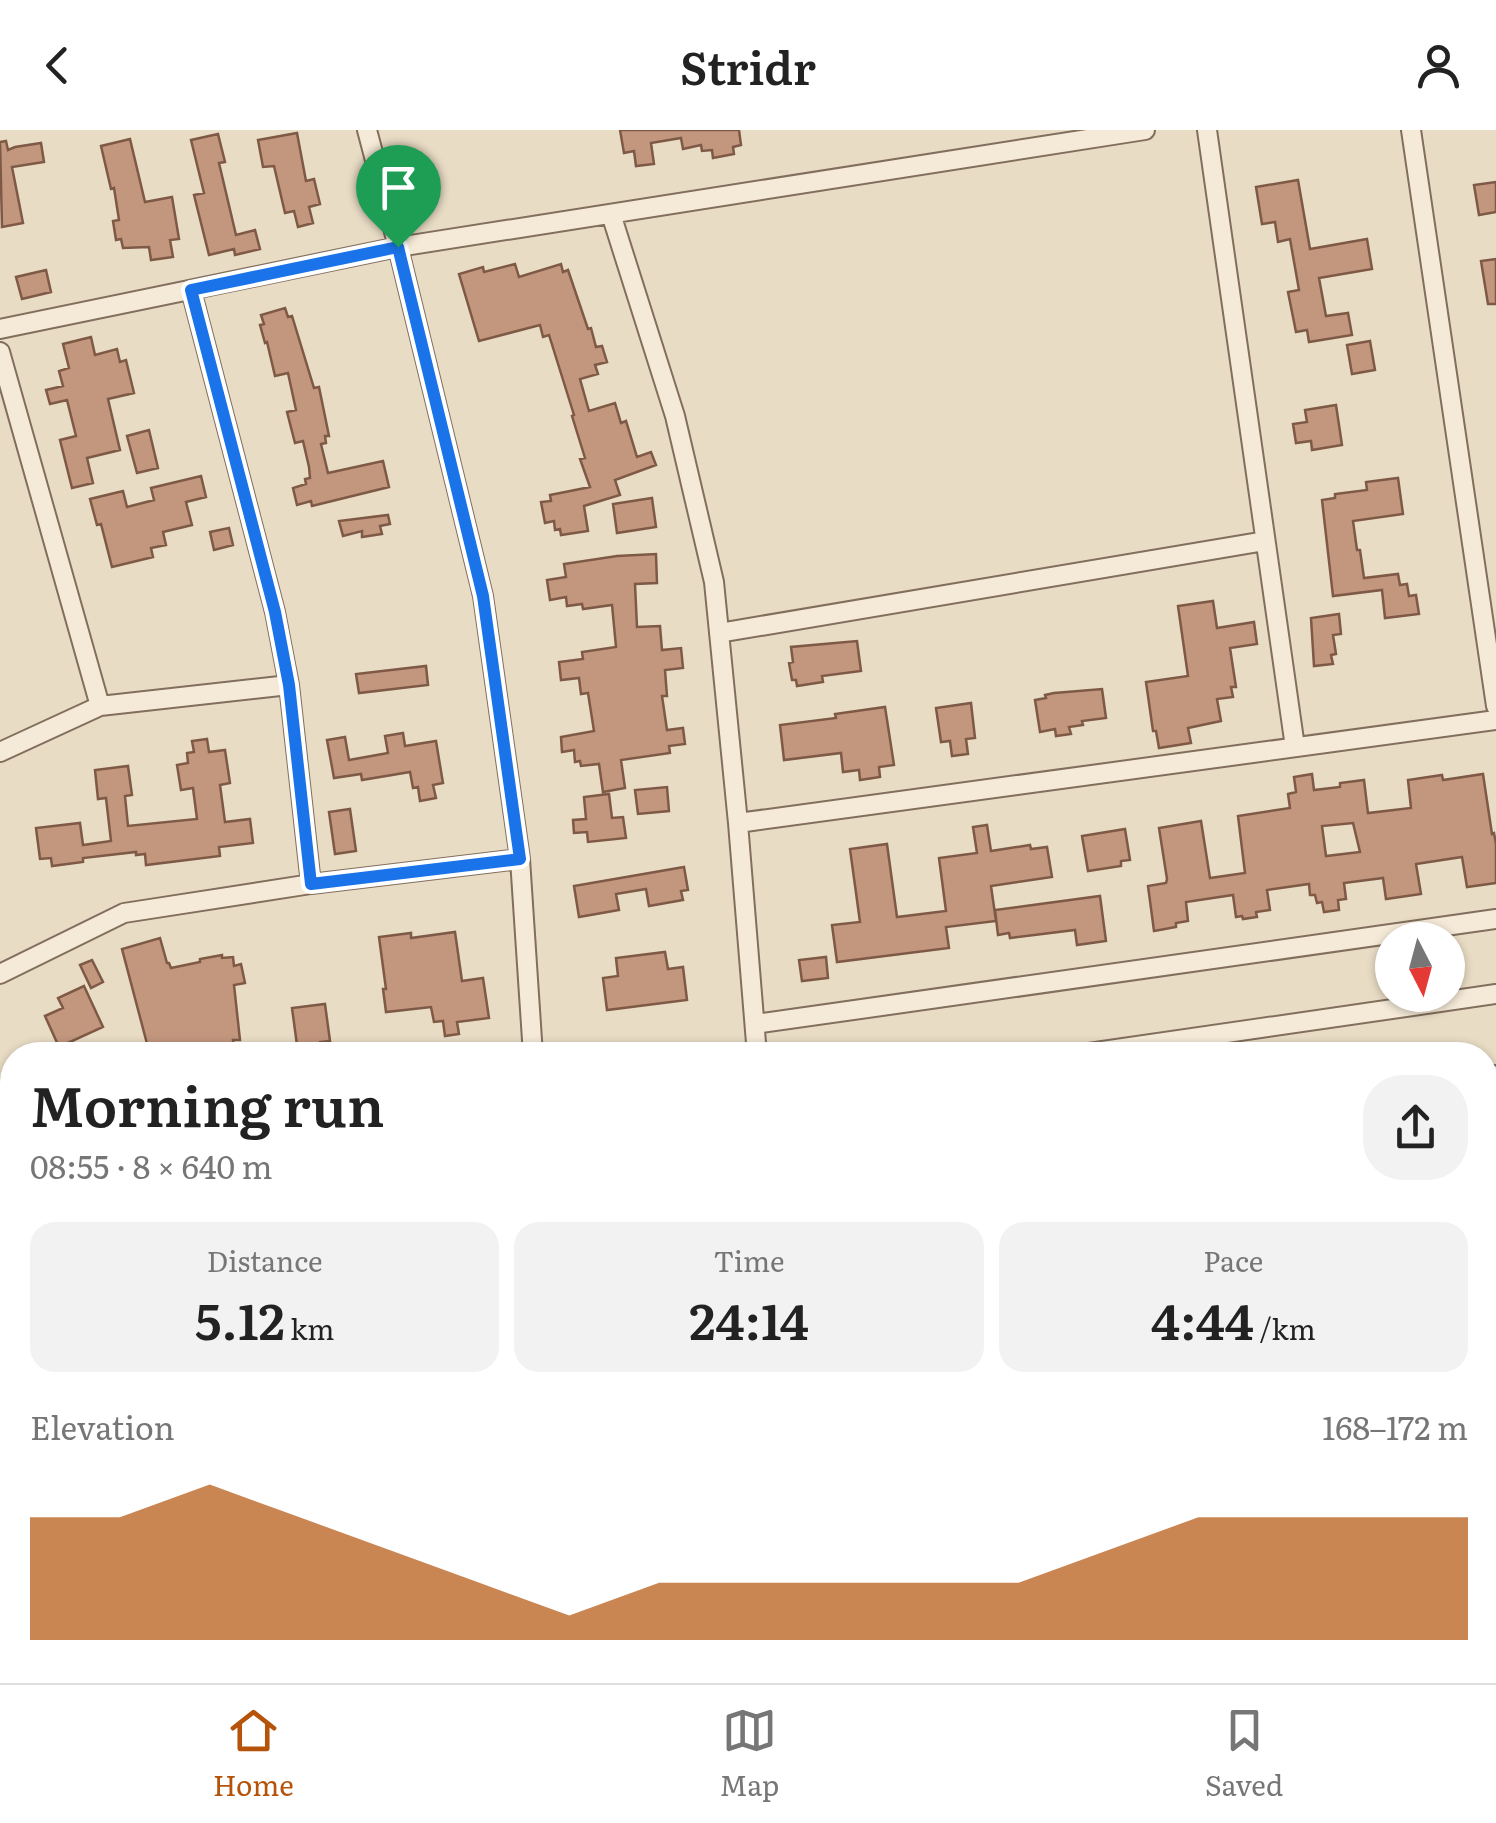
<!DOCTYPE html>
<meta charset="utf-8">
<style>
body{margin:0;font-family:Literata,serif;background:#f2f2f2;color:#222;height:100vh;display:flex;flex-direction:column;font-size:38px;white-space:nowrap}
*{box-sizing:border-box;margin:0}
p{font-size:32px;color:#767676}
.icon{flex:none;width:55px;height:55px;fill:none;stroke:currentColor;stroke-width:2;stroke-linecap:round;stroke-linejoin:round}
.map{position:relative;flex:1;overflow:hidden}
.sheet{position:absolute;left:0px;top:912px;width:1498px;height:642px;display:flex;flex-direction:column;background:#fff;border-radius:40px 40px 0 0;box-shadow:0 2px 8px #0004}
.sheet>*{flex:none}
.needle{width:65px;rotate:174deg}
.fabs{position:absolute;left:1375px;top:792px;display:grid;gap:20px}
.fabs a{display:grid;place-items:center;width:90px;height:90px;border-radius:50%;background:#fff;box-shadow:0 2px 8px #0004;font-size:50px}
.pin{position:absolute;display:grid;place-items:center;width:85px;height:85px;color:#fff;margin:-102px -42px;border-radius:50% 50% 50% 0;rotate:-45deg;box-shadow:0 0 10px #0007}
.pin .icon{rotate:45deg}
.round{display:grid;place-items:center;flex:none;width:105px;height:105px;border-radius:40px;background:#f2f2f2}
.head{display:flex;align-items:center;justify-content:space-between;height:170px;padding:0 30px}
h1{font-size:55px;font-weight:600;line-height:75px}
.metrics{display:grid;grid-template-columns:repeat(3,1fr);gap:15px;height:170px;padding:10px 30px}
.metrics div{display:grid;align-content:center;border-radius:25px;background:#f2f2f2;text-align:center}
.metrics b{font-size:50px;font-weight:600}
.metrics small{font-size:28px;font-weight:400}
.metrics p{font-size:28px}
.chart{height:280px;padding:20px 30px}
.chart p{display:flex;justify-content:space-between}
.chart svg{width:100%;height:180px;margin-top:10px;fill:#b45309;opacity:.7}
header{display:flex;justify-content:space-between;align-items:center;height:130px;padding:0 30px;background:#fff;font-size:45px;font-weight:600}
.tab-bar{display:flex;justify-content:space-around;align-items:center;height:140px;border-top:2px solid #e0e0e0;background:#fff;font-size:28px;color:#767676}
.tab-bar a{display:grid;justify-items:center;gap:5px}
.tab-bar .selected{color:#b45309}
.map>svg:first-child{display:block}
.building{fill:#c3977e;stroke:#7e5945;stroke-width:2.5;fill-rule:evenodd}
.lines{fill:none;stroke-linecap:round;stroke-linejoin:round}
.lane-casing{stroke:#826e5d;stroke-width:14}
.street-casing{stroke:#826e5d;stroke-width:22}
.lane{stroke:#f5ead7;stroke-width:9}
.street{stroke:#f5ead7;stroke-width:18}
.route-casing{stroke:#fff;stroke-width:20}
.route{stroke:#1a73e8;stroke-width:12}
</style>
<header><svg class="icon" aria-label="back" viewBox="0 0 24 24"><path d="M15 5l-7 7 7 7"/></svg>Stridr<svg class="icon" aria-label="person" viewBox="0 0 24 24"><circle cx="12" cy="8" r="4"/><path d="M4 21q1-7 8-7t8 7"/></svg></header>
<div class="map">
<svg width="1496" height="1553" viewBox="0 0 1496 1553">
<rect width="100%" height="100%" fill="#e9dcc5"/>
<path class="building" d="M620,0H739L741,15L733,17L734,24L713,28L712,20L702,21L701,15L683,19L681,8L651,13L654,34L636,36L634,21L624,23Z
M297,3L306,51L314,49L320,74L309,77L313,93L298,97L294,81L285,83L274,36L263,37L258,10Z
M218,4L225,32L219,33L236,105L255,100L260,119L235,125L234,119L209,125L194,65L204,63L191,10Z
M130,9L145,72L172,67L179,109L170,110L173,127L151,130L149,117L123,118L121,109L116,110L113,91L119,90L114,58L111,59L101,16Z
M6,11L8,20L15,17L41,13L44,32L12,37L23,93L2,97L0,12Z
M1298,50L1310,119L1367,109L1372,139L1319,148L1326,186L1348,183L1352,205L1309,212L1307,200L1296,202L1288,162L1299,160L1290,109L1278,112L1275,92L1262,94L1256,57Z
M1496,52V82L1479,85L1474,55Z
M1496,129V174H1488L1481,131Z
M515,134L519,147L561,134L563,142L568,140L588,199L591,198L596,217L602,216L607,232L595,235L598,244L580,249L589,281L615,273L621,293L626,291L637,327L651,322L656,335L615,350L620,365L584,376L588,401L561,405L560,399L555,400L554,391L545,393L541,372L551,371L550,365L590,357L580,329L585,328L572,286L574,285L549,205L543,207L540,195L479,211L459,144L483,137L484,142Z
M46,140L51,162L22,169L16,147Z
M285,178L288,187L292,186L314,258L319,257L329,306H325L326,313L321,314L328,343L383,331L389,357L312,376L311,371L297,375L293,358L306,354L305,349L310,348L309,337L303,311L295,313L287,282L296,280L288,243L275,246L267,212L265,213L260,195L264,194L261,185Z
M91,207L95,225L117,219L120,232L126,230L134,263L108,269L120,320L87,328L93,353L72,358L60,310L76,306L67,270L50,274L46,260L63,256L59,241L69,238L63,214Z
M1370,211L1375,240L1352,244L1347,215Z
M1336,275L1342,315L1312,320L1311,311L1296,313L1293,294L1307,292L1305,280Z
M149,300L158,338L137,343L127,306Z
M201,346L206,367L186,372L192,395L163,402L166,415L151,418L153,427L112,437L101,394L97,395L90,369L123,361L127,377L154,370L151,358Z
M1398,348L1403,384L1353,391L1357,420H1360L1364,448L1398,444L1400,455L1407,454L1409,466L1416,465L1419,484L1385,488L1382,460L1333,466L1322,370L1335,368V364L1367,360L1366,352Z
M652,368L656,397L617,403L613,374Z
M388,385L390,394L380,396L382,404L362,407V401L343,406L339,391Z
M229,398L233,415L214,420L210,402Z
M656,424L657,453L635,454L637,497L660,496L662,520L681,518L683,538L665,540L667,566H662L667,600L683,598L685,614L669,616L670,623L621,630L625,658L603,662L599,634L581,636L580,631L575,632L574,620L562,622L561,607L594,601L588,563L581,564L579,548L561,550L559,532L583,529L582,522L616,517L612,475L583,479L582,474L567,476L566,467L550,470L547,450L566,447L564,434L617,426Z
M1213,471L1217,498L1254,492L1257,514L1230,518L1236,557H1231L1233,567L1217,569L1221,591L1188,598L1191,613L1159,618L1156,601H1153L1146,552L1188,546L1178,476Z
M1339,484L1341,504L1333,505L1336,524L1331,525L1333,534L1314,536L1311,488Z
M857,511L861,541L822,546L823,552L797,556L796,550H792L789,533L793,532L791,517Z
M426,536L428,555L359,563L356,544Z
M1102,559L1106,588L1082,591L1083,595L1069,597L1071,604L1056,606L1055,599L1040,602L1035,570L1046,568L1045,565L1054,563Z
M971,573L975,608L966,609L968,624L952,626L950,611L941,612L936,578Z
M885,577L894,635L879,637L880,647L860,650L859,640L843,642L841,623L784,630L780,595L836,588L835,584Z
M403,603L405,616L436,611L443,653L433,655L436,668L420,671L418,657L413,658L410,642L362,650L361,644L334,648L327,610L345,607L349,630L388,623L385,606Z
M207,609L209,622L225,620L230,653L220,655L225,692L250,689L253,713L219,717L220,726L146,735L145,724L136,725V722L83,728V732L52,736L51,728L40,729L36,698L80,693L83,715L111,711L106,668L98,669L95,640L128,636L132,665L125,666L128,696L197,689L193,658L181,660L177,635L188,633L187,623L194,622L192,611Z
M1312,644L1314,660L1340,657V653L1364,650L1368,683L1411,678L1408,650L1442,645L1443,650L1483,644L1492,704L1494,703L1496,714V753L1467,757L1462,727L1416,734L1421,764L1386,769L1383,748L1344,753L1346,769L1338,770L1339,780L1324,782L1322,772L1317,773L1315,765H1310L1309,754L1267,760L1270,780L1256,782L1257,787L1243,789L1242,786L1236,787L1233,765L1186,772L1188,791L1176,793V797L1154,801L1148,756L1166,753L1167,749L1159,698L1201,691L1210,748L1245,743L1238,686L1290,678L1288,664L1296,662L1294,647ZM1353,693L1360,722L1326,726L1322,696Z
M667,657L669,681L638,684L635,660Z
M609,664L612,688L623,687L626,708L588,712L587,702L574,703L573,690L586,689L584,667Z
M350,679L356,721L335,724L329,682Z
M987,695L991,721L1030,715L1031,719L1047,717L1052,747L991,756L996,791L946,797L949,818L837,832L832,795L860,792L850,719L887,714L897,787L946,781L939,728L977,723L973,697Z
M1125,699L1130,730L1121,731V736L1088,741L1082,706Z
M684,737L688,760L681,761L683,770L649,776L646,759L616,764L619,780L579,787L574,756Z
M1100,766L1106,811L1077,815L1075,800L1010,808L1009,803L998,805L995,780Z
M455,802L462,851L483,848L489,888L457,892L459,904L445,906L443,891L434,892L431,877L386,882L383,859H386L379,807L411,803V808Z
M160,808L167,833H169L171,838L200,832V829L222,825V828L233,827L234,836L241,834L245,853L234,855L240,910H233L235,925H150L122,819Z
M665,822L668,839L683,837L687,870L607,880L603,848L618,846L616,828Z
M826,827L828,848L802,851L799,830Z
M92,830L103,852L91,858L80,835Z
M84,856L103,897L59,917L45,886L63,878L58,868Z
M325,874L330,911L320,912L321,923L308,924L306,914L297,915L292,878Z"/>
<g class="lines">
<g class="lane-casing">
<path id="lane" d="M1485,943L1496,941
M1485,1381L1496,1379"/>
</g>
<g class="street-casing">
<path id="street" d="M367,0L398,117L483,466L520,729L533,925
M1207,0L1295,617
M1411,0L1496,576
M611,84L675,286L714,452L738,693L757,925
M191,160L275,482L289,555L311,754
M0,199L398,117L1145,0
M0,222L100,576
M719,503L1265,411
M0,622L100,576L289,555
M738,693L1496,590
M0,844L124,783L311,754L520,729
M755,894L1496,789
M1075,925L1496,864
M0,1159L12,1153
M1485,1425L1496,1424
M0,1497L12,1491
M64,1542L69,1553
M334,1542L340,1553
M646,1542L652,1553
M1250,1542L1252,1553
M1065,1553L1085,1542"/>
</g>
<use href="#lane" class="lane"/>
<use href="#street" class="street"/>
</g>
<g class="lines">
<g class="route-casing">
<path id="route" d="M398,117L483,466L520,729L311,754L289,555L275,482L191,160Z"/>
</g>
<use href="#route" class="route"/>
</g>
</svg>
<div class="fabs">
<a><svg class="needle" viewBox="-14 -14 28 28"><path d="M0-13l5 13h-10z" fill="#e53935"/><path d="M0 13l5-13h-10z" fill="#767676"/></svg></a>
</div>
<div class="pin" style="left:398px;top:117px;background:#1e9e55"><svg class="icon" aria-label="arrive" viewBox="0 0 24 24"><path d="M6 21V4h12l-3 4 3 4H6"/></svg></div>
<section class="sheet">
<div class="head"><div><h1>Morning run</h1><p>08:55 · 8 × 640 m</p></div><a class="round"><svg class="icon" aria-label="share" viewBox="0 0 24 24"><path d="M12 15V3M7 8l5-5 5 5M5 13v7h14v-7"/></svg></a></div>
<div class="metrics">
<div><p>Distance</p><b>5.12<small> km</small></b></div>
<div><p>Time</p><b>24:14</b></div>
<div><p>Pace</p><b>4:44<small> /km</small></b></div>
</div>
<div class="chart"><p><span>Elevation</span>168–172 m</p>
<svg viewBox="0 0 160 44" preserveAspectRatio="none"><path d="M0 44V14L10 14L20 6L30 14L40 22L50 30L60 38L70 30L80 30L90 30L100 30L110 30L120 22L130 14L140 14L150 14L160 14V44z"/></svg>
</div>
</section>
</div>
<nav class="tab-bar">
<a class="selected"><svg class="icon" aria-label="home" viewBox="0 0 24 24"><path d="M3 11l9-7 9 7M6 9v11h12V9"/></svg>Home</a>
<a><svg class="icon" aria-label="map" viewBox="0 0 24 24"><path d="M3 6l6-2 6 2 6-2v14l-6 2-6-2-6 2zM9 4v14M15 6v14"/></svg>Map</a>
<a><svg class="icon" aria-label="saved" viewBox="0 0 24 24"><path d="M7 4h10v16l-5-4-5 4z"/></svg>Saved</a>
</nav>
